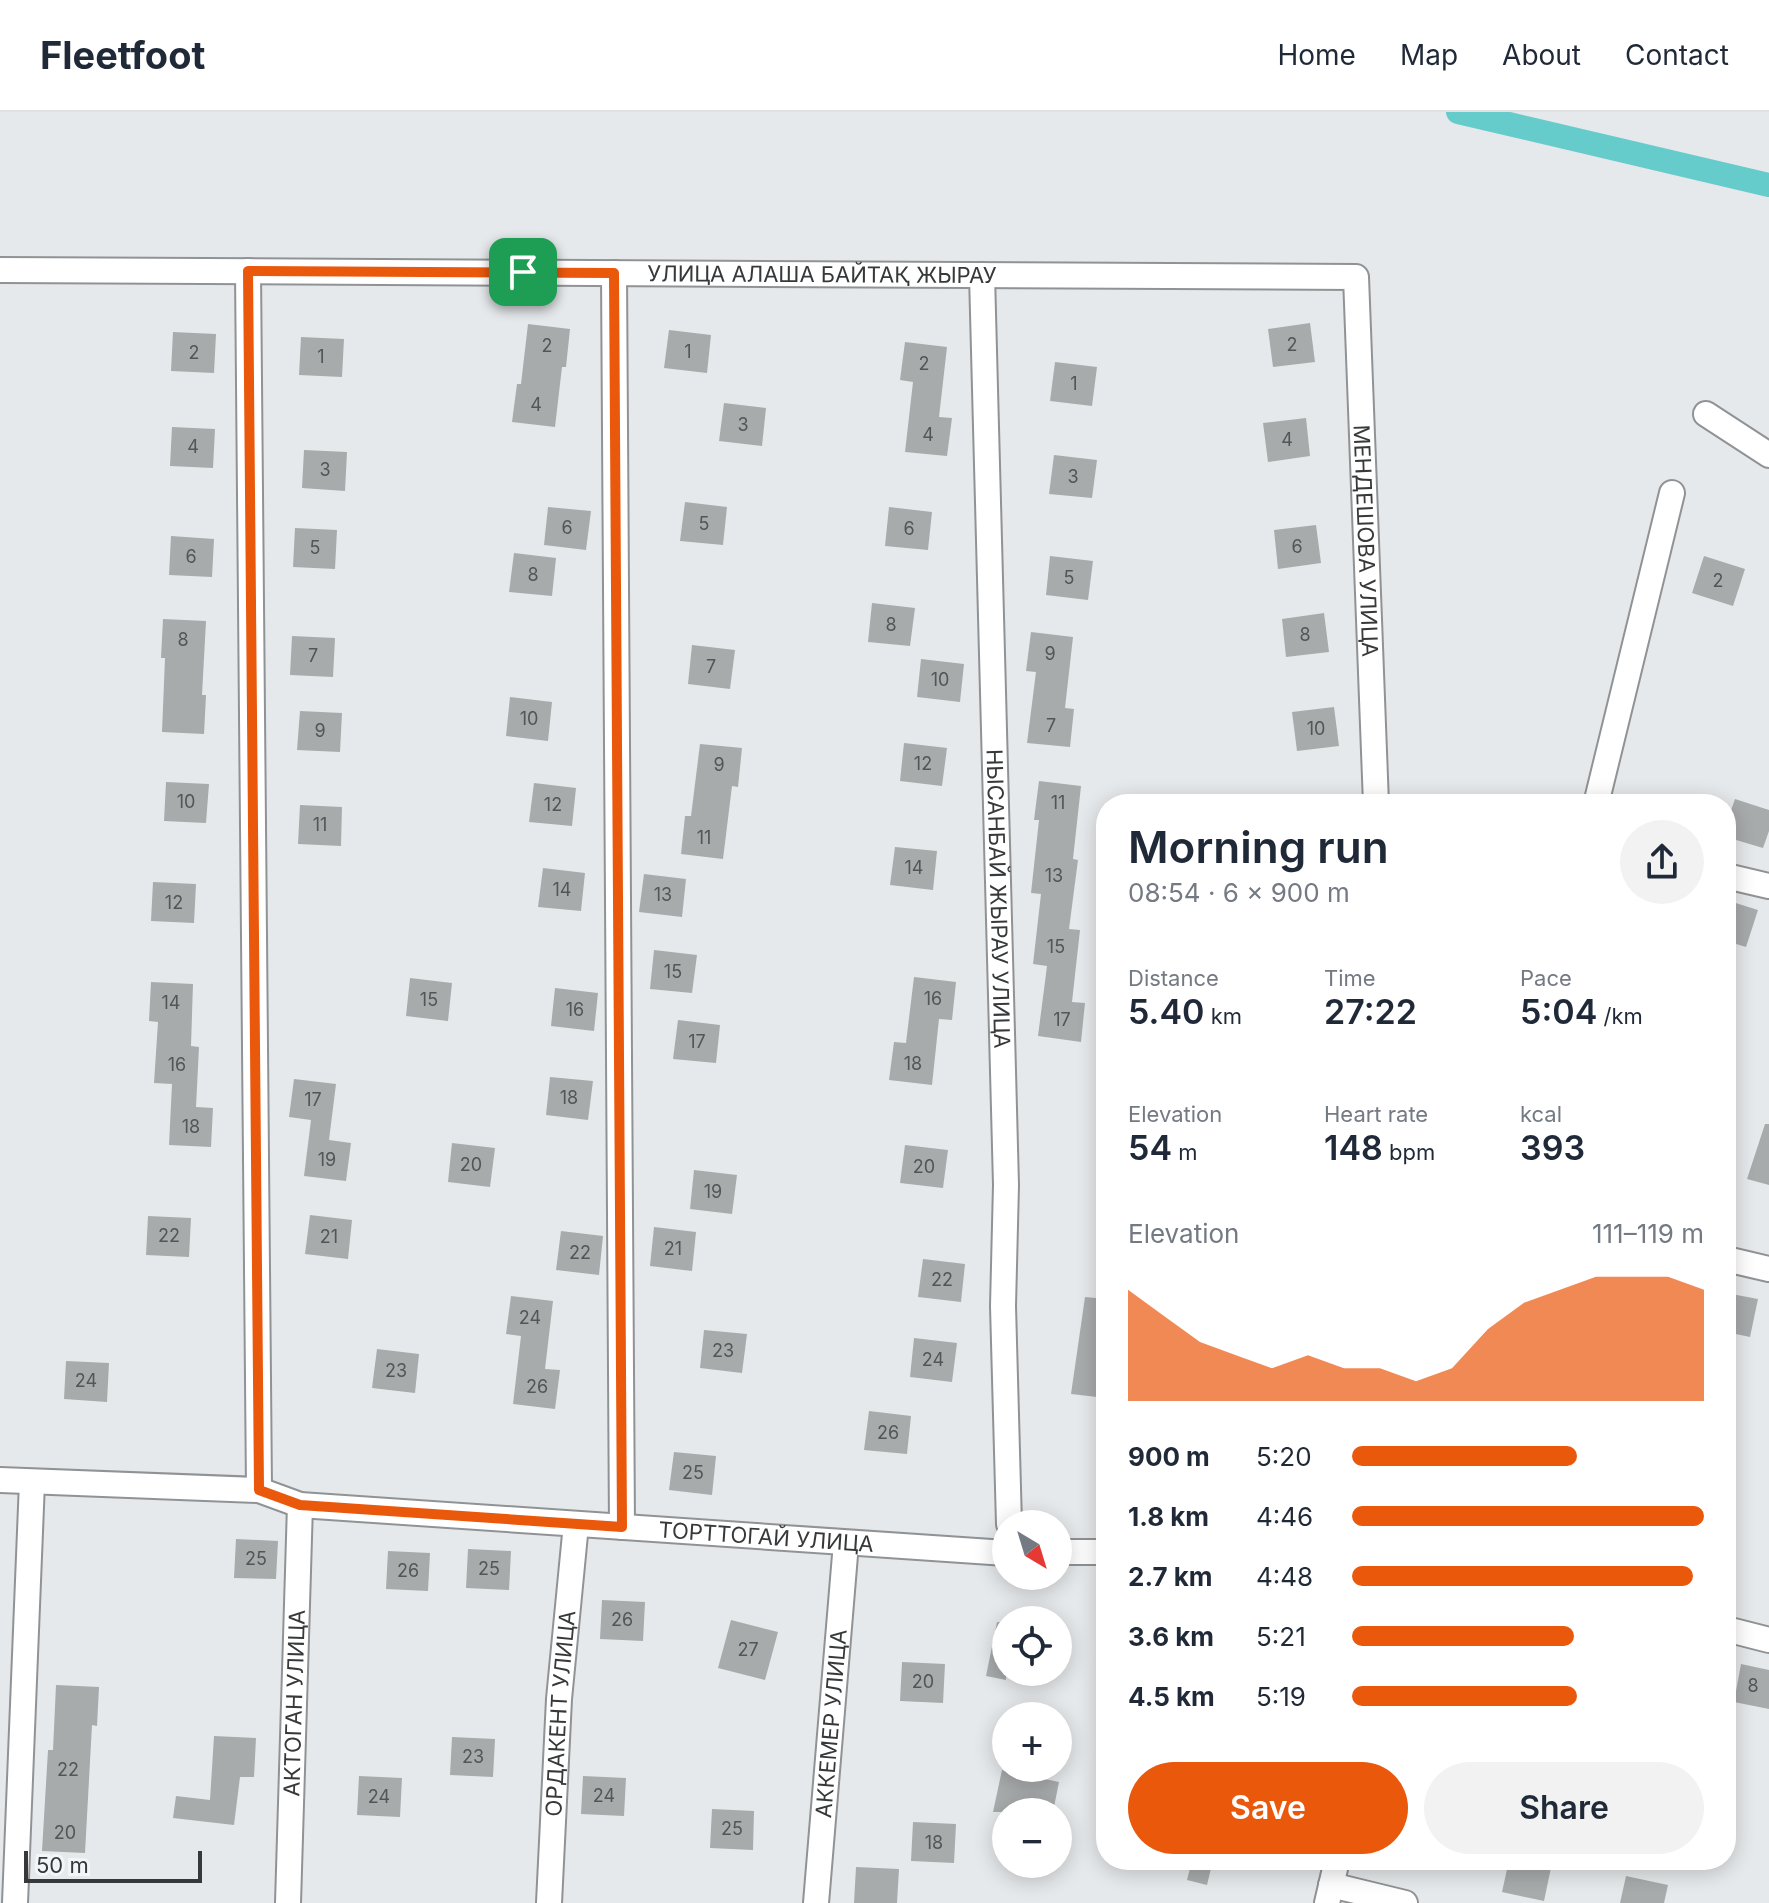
<!DOCTYPE html>
<meta charset="utf-8">
<style>
body{margin:0;font-family:Inter,sans-serif;background:#f2f2f3;color:#1f2937;height:100vh;display:flex;flex-direction:column;font-size:30px;white-space:nowrap}
*{box-sizing:border-box;margin:0}
p{font-size:26px;color:#747a83}
.icon{flex:none;width:44px;height:44px;fill:none;stroke:currentColor;stroke-width:2;stroke-linecap:round;stroke-linejoin:round}
.map{position:relative;flex:1;overflow:hidden}
.panel{position:absolute;left:1096px;top:682px;width:640px;height:1076px;display:flex;flex-direction:column;background:#fff;border-radius:32px;box-shadow:0 4px 20px #0003}
.panel>*{flex:none}
.needle{width:52px;rotate:142deg}
.fabs{position:absolute;left:992px;top:1398px;display:grid;gap:16px}
.fabs a{display:grid;place-items:center;width:80px;height:80px;border-radius:50%;background:#fff;box-shadow:0 4px 20px #0003;font-size:40px}
.scale{position:absolute;left:24px;bottom:20px;width:178px;box-sizing:border-box;padding-left:8px;border:4px solid #373839;border-top:0;font-size:22px;line-height:28px;white-space:nowrap;color:#373839;-webkit-text-stroke:6px #f3f6f9;paint-order:stroke}
.pin{position:absolute;display:grid;place-items:center;width:68px;height:68px;color:#fff;margin:-34px;border-radius:16px;box-shadow:0 4px 12px #0006}
.round{display:grid;place-items:center;flex:none;width:84px;height:84px;border-radius:42px;background:#f2f2f3}
.headline{display:flex;align-items:center;justify-content:space-between;height:136px;padding:0 32px}
h1{font-size:44px;font-weight:600;line-height:60px}
.metrics{display:grid;grid-template-columns:repeat(3,1fr);gap:12px;height:136px;padding:8px 32px}
.metrics div{display:grid;align-content:center}
.metrics b{font-size:34px;font-weight:600}
.metrics small{font-size:22px;font-weight:400}
.metrics p{font-size:22px}
.chart{height:224px;padding:16px 32px}
.chart p{display:flex;justify-content:space-between}
.chart svg{width:100%;height:144px;margin-top:8px;fill:#ea580c;opacity:.7}
.action{display:flex;gap:16px;margin-top:auto;padding:16px 32px}
.action a{flex:1;height:92px;border-radius:48px;background:#ea580c;color:#fff;font-size:32px;font-weight:600;line-height:92px;text-align:center}
.action a+a{background:#f2f2f3;color:#1f2937}
ul{padding:0 32px;list-style:none;font-size:26px}
li{display:grid;grid-template-columns:128px 96px 1fr;align-items:center;height:60px}
li i{height:20px;border-radius:10px;background:#ea580c}
header{display:flex;align-items:center;gap:48px;box-sizing:border-box;height:112px;padding:0 40px;background:#fff;border-bottom:2px solid #e0e1e3}
header strong{font-size:38px}
nav{display:flex;gap:44px;margin-inline-start:auto;font-size:28px}
.map>svg:first-child{display:block}
.lines{fill:none;stroke-linecap:round;stroke-linejoin:round}
.canal{stroke:#66cbcb;stroke-width:24}
.building{fill:#a8abac}
.street-casing{stroke:#909395;stroke-width:28}
.street{stroke:#fff;stroke-width:24}
.route-casing{stroke:#fff;stroke-width:16}
.route{stroke:#ea580c;stroke-width:10}
.labels{text-anchor:middle;stroke-width:6;stroke-linejoin:round;paint-order:stroke}
.number-label{font-size:18px;fill:#535556}
.street-label{font-size:22px;fill:#373839;stroke:#f3f6f9}
</style>
<header>
<strong>Fleetfoot</strong>
<nav><a>Home</a><a>Map</a><a>About</a><a>Contact</a></nav>
</header>
<div class="map">
<svg width="1769" height="1791" viewBox="0 0 1769 1791">
<rect width="100%" height="100%" fill="#e6e9eb"/>
<g class="lines">
<path class="canal" d="M1458,0L1769,73"/>
</g>
<path class="building" d="M1310,211L1315,250L1273,255L1268,217Z
M528,212L570,217L566,255H562L555,315L512,310L517,272H521Z
M669,218L711,223L707,261L664,256Z
M173,220L216,222L214,261L171,259Z
M301,225L344,227L342,265L299,263Z
M905,230L947,235L939,305L952,306L947,344L905,340L913,270L900,268Z
M1055,250L1097,255L1092,294L1050,289Z
M724,291L766,296L762,334L719,329Z
M1306,306L1310,344L1268,350L1263,311Z
M172,315L215,317L213,356L170,354Z
M304,338L347,340L345,379L302,376Z
M1054,343L1097,348L1092,386L1049,382Z
M685,390L727,395L723,433L680,429Z
M548,395L591,399L586,438L544,433Z
M889,395L932,400L928,438L885,434Z
M1316,413L1321,451L1278,457L1274,418Z
M295,416L337,418L335,457L293,455Z
M171,424L214,427L212,465L169,463Z
M514,441L556,446L552,484L509,480Z
M1050,444L1093,449L1088,488L1046,483Z
M1704,444L1745,457L1733,494L1692,481Z
M872,491L915,496L910,534L868,530Z
M1324,501L1329,540L1286,545L1282,507Z
M163,507L206,509L202,583H206L204,622L162,620L165,546H161Z
M1031,520L1073,525L1065,596L1074,597L1070,635L1027,631L1036,560L1026,559Z
M292,524L335,526L333,565L290,563Z
M692,533L735,538L730,577L688,572Z
M921,547L964,552L960,590L917,585Z
M510,585L552,590L548,629L506,624Z
M1334,595L1339,634L1297,639L1292,600Z
M300,599L342,601L340,640L297,638Z
M904,631L947,636L942,674L900,669Z
M700,632L742,636L738,675L732,674L723,747L681,742L685,704H691Z
M1039,669L1081,674L1073,747L1078,748L1069,817L1080,818L1072,890L1085,891L1081,930L1038,924L1047,854L1033,852L1041,782L1031,781L1039,708H1034Z
M166,670L209,672L206,711L164,709Z
M534,671L576,676L572,714L529,710Z
M1735,687L1769,698V719L1763,736L1726,725V713Z
M300,693L342,695L341,734L298,732Z
M895,735L937,739L933,778L890,773Z
M543,756L585,761L581,799L538,795Z
M644,762L686,767L682,805L639,800Z
M153,770L196,772L194,811L151,809Z
M1726,788L1758,798L1746,835L1726,829Z
M654,838L697,843L692,881L650,877Z
M914,865L956,870L952,908L939,907L932,973L889,968L894,930L906,931Z
M410,866L452,871L448,909L406,904Z
M151,870L193,872L191,934L199,935L196,995L213,996L211,1035L169,1033L172,972L154,971L158,910L149,909Z
M555,876L598,881L594,919L551,914Z
M678,908L720,913L716,951L673,947Z
M550,965L593,969L588,1008L546,1003Z
M294,967L336,972L329,1028L351,1031L346,1069L304,1064L311,1008L289,1005Z
M1765,1012H1769V1073L1747,1067Z
M452,1031L495,1036L490,1075L448,1070Z
M905,1033L948,1038L943,1076L900,1071Z
M694,1058L737,1063L732,1102L690,1097Z
M310,1103L352,1108L348,1147L305,1142Z
M148,1104L191,1106L189,1145L146,1143Z
M654,1115L696,1120L692,1159L650,1154Z
M561,1119L603,1124L599,1163L556,1158Z
M923,1147L965,1152L961,1190L918,1185Z
M1726,1181L1758,1187L1750,1225L1726,1220Z
M511,1184L553,1189L545,1257L560,1258L555,1297L513,1292L521,1224L506,1222Z
M1085,1185L1106,1187V1286L1071,1282Z
M704,1218L747,1222L742,1261L700,1256Z
M914,1226L957,1231L952,1270L910,1265Z
M377,1237L419,1242L415,1281L372,1276Z
M66,1249L109,1251L107,1290L64,1287Z
M869,1299L911,1304L907,1342L864,1338Z
M674,1340L716,1344L712,1383L669,1378Z
M236,1427L278,1429L276,1467L234,1466Z
M468,1437L511,1439L509,1478L466,1476Z
M388,1439L430,1441L428,1479L386,1477Z
M602,1488L645,1490L643,1529L600,1527Z
M731,1508L778,1520L765,1568L718,1556Z
M997,1510L1006,1511V1568L986,1564Z
M902,1550L945,1552L943,1591L900,1589Z
M1741,1552L1769,1558V1597L1734,1590Z
M56,1573L99,1575L97,1614L92,1613L85,1741L42,1739L48,1638H53Z
M214,1624L256,1626L254,1665H240L234,1713L173,1706L176,1684L210,1688Z
M452,1625L495,1627L493,1665L450,1663Z
M1002,1658L1059,1670L1053,1700H993Z
M359,1664L402,1666L400,1705L357,1703Z
M583,1664L626,1666L624,1704L581,1702Z
M712,1697L754,1699L753,1738L710,1736Z
M913,1710L956,1712L954,1751L911,1749Z
M1192,1748H1213L1207,1773L1187,1768Z
M1509,1748H1536L1552,1751L1544,1789L1502,1780Z
M856,1755L899,1757L897,1791H854Z
M1626,1764L1668,1773L1664,1791H1620Z"/>
<g class="lines">
<g class="street-casing">
<g id="street">
<path id="s1" d="M0,158L1356,165L1376,692"/>
<path d="M248,159L259,1378"/>
<path d="M614,161L622,1415"/>
<path id="s2" d="M982,163L1006,1073L1003,1194L1009,1412"/>
<path d="M1706,302L1769,343"/>
<path d="M1596,692L1672,381"/>
<path d="M1726,764L1769,774"/>
<path d="M1726,1147L1769,1157"/>
<path id="s3" d="M0,1368L259,1378L300,1393L1006,1441"/>
<path d="M1058,1440H1106"/>
<path d="M1726,1517L1769,1528"/>
<path d="M1331,1773L1405,1791"/>
<path d="M15,1791L32,1370"/>
<path id="s4" d="M288,1791L300,1393"/>
<path id="s5" d="M549,1791L559,1587L576,1412"/>
<path id="s6" d="M816,1791L846,1431"/>
<path d="M1327,1791L1337,1748"/>
</g>
</g>
<use href="#street" class="street"/>
</g>
<g class="lines">
<g class="route-casing">
<path id="route" d="M248,159L614,161L622,1415L300,1393L259,1378Z"/>
</g>
<use href="#route" class="route"/>
</g>
<g class="labels">
<g class="number-label">
<text x="1292" y="239">2</text>
<text x="547" y="240">2</text>
<text x="688" y="246">1</text>
<text x="194" y="247">2</text>
<text x="321" y="251">1</text>
<text x="924" y="258">2</text>
<text x="1074" y="278">1</text>
<text x="536" y="299">4</text>
<text x="743" y="319">3</text>
<text x="928" y="329">4</text>
<text x="1287" y="334">4</text>
<text x="193" y="341">4</text>
<text x="325" y="364">3</text>
<text x="1073" y="371">3</text>
<text x="704" y="418">5</text>
<text x="567" y="422">6</text>
<text x="909" y="423">6</text>
<text x="1297" y="441">6</text>
<text x="315" y="442">5</text>
<text x="191" y="451">6</text>
<text x="533" y="469">8</text>
<text x="1069" y="472">5</text>
<text x="1718" y="475">2</text>
<text x="891" y="519">8</text>
<text x="1305" y="529">8</text>
<text x="183" y="534">8</text>
<text x="1050" y="548">9</text>
<text x="313" y="550">7</text>
<text x="711" y="561">7</text>
<text x="940" y="574">10</text>
<text x="529" y="613">10</text>
<text x="1051" y="620">7</text>
<text x="1316" y="623">10</text>
<text x="320" y="625">9</text>
<text x="923" y="658">12</text>
<text x="719" y="659">9</text>
<text x="186" y="696">10</text>
<text x="1058" y="697">11</text>
<text x="553" y="699">12</text>
<text x="320" y="719">11</text>
<text x="704" y="732">11</text>
<text x="914" y="762">14</text>
<text x="1054" y="770">13</text>
<text x="562" y="784">14</text>
<text x="663" y="789">13</text>
<text x="174" y="797">12</text>
<text x="1056" y="841">15</text>
<text x="673" y="866">15</text>
<text x="933" y="893">16</text>
<text x="429" y="894">15</text>
<text x="171" y="897">14</text>
<text x="575" y="904">16</text>
<text x="1062" y="914">17</text>
<text x="697" y="936">17</text>
<text x="913" y="958">18</text>
<text x="177" y="959">16</text>
<text x="569" y="992">18</text>
<text x="313" y="994">17</text>
<text x="191" y="1021">18</text>
<text x="327" y="1054">19</text>
<text x="471" y="1059">20</text>
<text x="924" y="1061">20</text>
<text x="713" y="1086">19</text>
<text x="169" y="1130">22</text>
<text x="329" y="1131">21</text>
<text x="673" y="1143">21</text>
<text x="580" y="1147">22</text>
<text x="942" y="1174">22</text>
<text x="530" y="1212">24</text>
<text x="723" y="1245">23</text>
<text x="933" y="1254">24</text>
<text x="396" y="1265">23</text>
<text x="86" y="1275">24</text>
<text x="537" y="1281">26</text>
<text x="888" y="1327">26</text>
<text x="693" y="1367">25</text>
<text x="256" y="1453">25</text>
<text x="489" y="1463">25</text>
<text x="408" y="1465">26</text>
<text x="622" y="1514">26</text>
<text x="748" y="1544">27</text>
<text x="923" y="1576">20</text>
<text x="1753" y="1580">8</text>
<text x="473" y="1651">23</text>
<text x="68" y="1664">22</text>
<text x="604" y="1690">24</text>
<text x="379" y="1691">24</text>
<text x="732" y="1723">25</text>
<text x="65" y="1727">20</text>
<text x="934" y="1737">18</text>
</g>
<g class="street-label">
<text dy="8" stroke="none"><textPath href="#s1" startOffset="822">УЛИЦА АЛАША БАЙТАҚ ЖЫРАУ</textPath></text>
<text dy="8" stroke="none"><textPath href="#s1" startOffset="1620">МЕНДЕШОВА УЛИЦА</textPath></text>
<text dy="8" stroke="none"><textPath href="#s2" startOffset="624">НЫСАНБАЙ ЖЫРАУ УЛИЦА</textPath></text>
<text dy="8" stroke="none"><textPath href="#s3" startOffset="770">ТОРТТОГАЙ УЛИЦА</textPath></text>
<text dy="8" stroke="none"><textPath href="#s4" startOffset="200">АКТОГАН УЛИЦА</textPath></text>
<text dy="8" stroke="none"><textPath href="#s5" startOffset="190">ОРДАКЕНТ УЛИЦА</textPath></text>
<text dy="8" stroke="none"><textPath href="#s6" startOffset="180">АККЕМЕР УЛИЦА</textPath></text>
</g>
</g>
</svg>
<div class="fabs">
<a><svg class="needle" viewBox="-14 -14 28 28"><path d="M0-13l5 13h-10z" fill="#e53935"/><path d="M0 13l5-13h-10z" fill="#747a83"/></svg></a>
<a><svg class="icon" aria-label="locate" viewBox="0 0 24 24"><circle cx="12" cy="12" r="6"/><path d="M12 2v4M12 18v4M2 12h4M18 12h4"/></svg></a>
<a>+</a>
<a>−</a>
</div>
<div class="scale">50 m</div>
<div class="pin" style="left:523px;top:160px;background:#1e9e55"><svg class="icon" aria-label="arrive" viewBox="0 0 24 24"><path d="M6 21V4h12l-3 4 3 4H6"/></svg></div>
<section class="panel">
<div class="headline"><div><h1>Morning run</h1><p>08:54 · 6 × 900 m</p></div><a class="round"><svg class="icon" aria-label="share" viewBox="0 0 24 24"><path d="M12 15V3M7 8l5-5 5 5M5 13v7h14v-7"/></svg></a></div>
<div class="metrics">
<div><p>Distance</p><b>5.40<small> km</small></b></div>
<div><p>Time</p><b>27:22</b></div>
<div><p>Pace</p><b>5:04<small> /km</small></b></div>
</div>
<div class="metrics">
<div><p>Elevation</p><b>54<small> m</small></b></div>
<div><p>Heart rate</p><b>148<small> bpm</small></b></div>
<div><p>kcal</p><b>393</b></div>
</div>
<div class="chart"><p><span>Elevation</span>111–119 m</p>
<svg viewBox="0 0 160 44" preserveAspectRatio="none"><path d="M0 44V10L10 18L20 26L30 30L40 34L50 30L60 34L70 34L80 38L90 34L100 22L110 14L120 10L130 6L140 6L150 6L160 10V44z"/></svg>
</div>
<ul>
<li><b>900 m</b>5:20<i style="width:64%"></i></li>
<li><b>1.8 km</b>4:46<i style="width:100%"></i></li>
<li><b>2.7 km</b>4:48<i style="width:97%"></i></li>
<li><b>3.6 km</b>5:21<i style="width:63%"></i></li>
<li><b>4.5 km</b>5:19<i style="width:64%"></i></li>
</ul>
<div class="action"><a>Save</a><a>Share</a></div>
</section>
</div>
